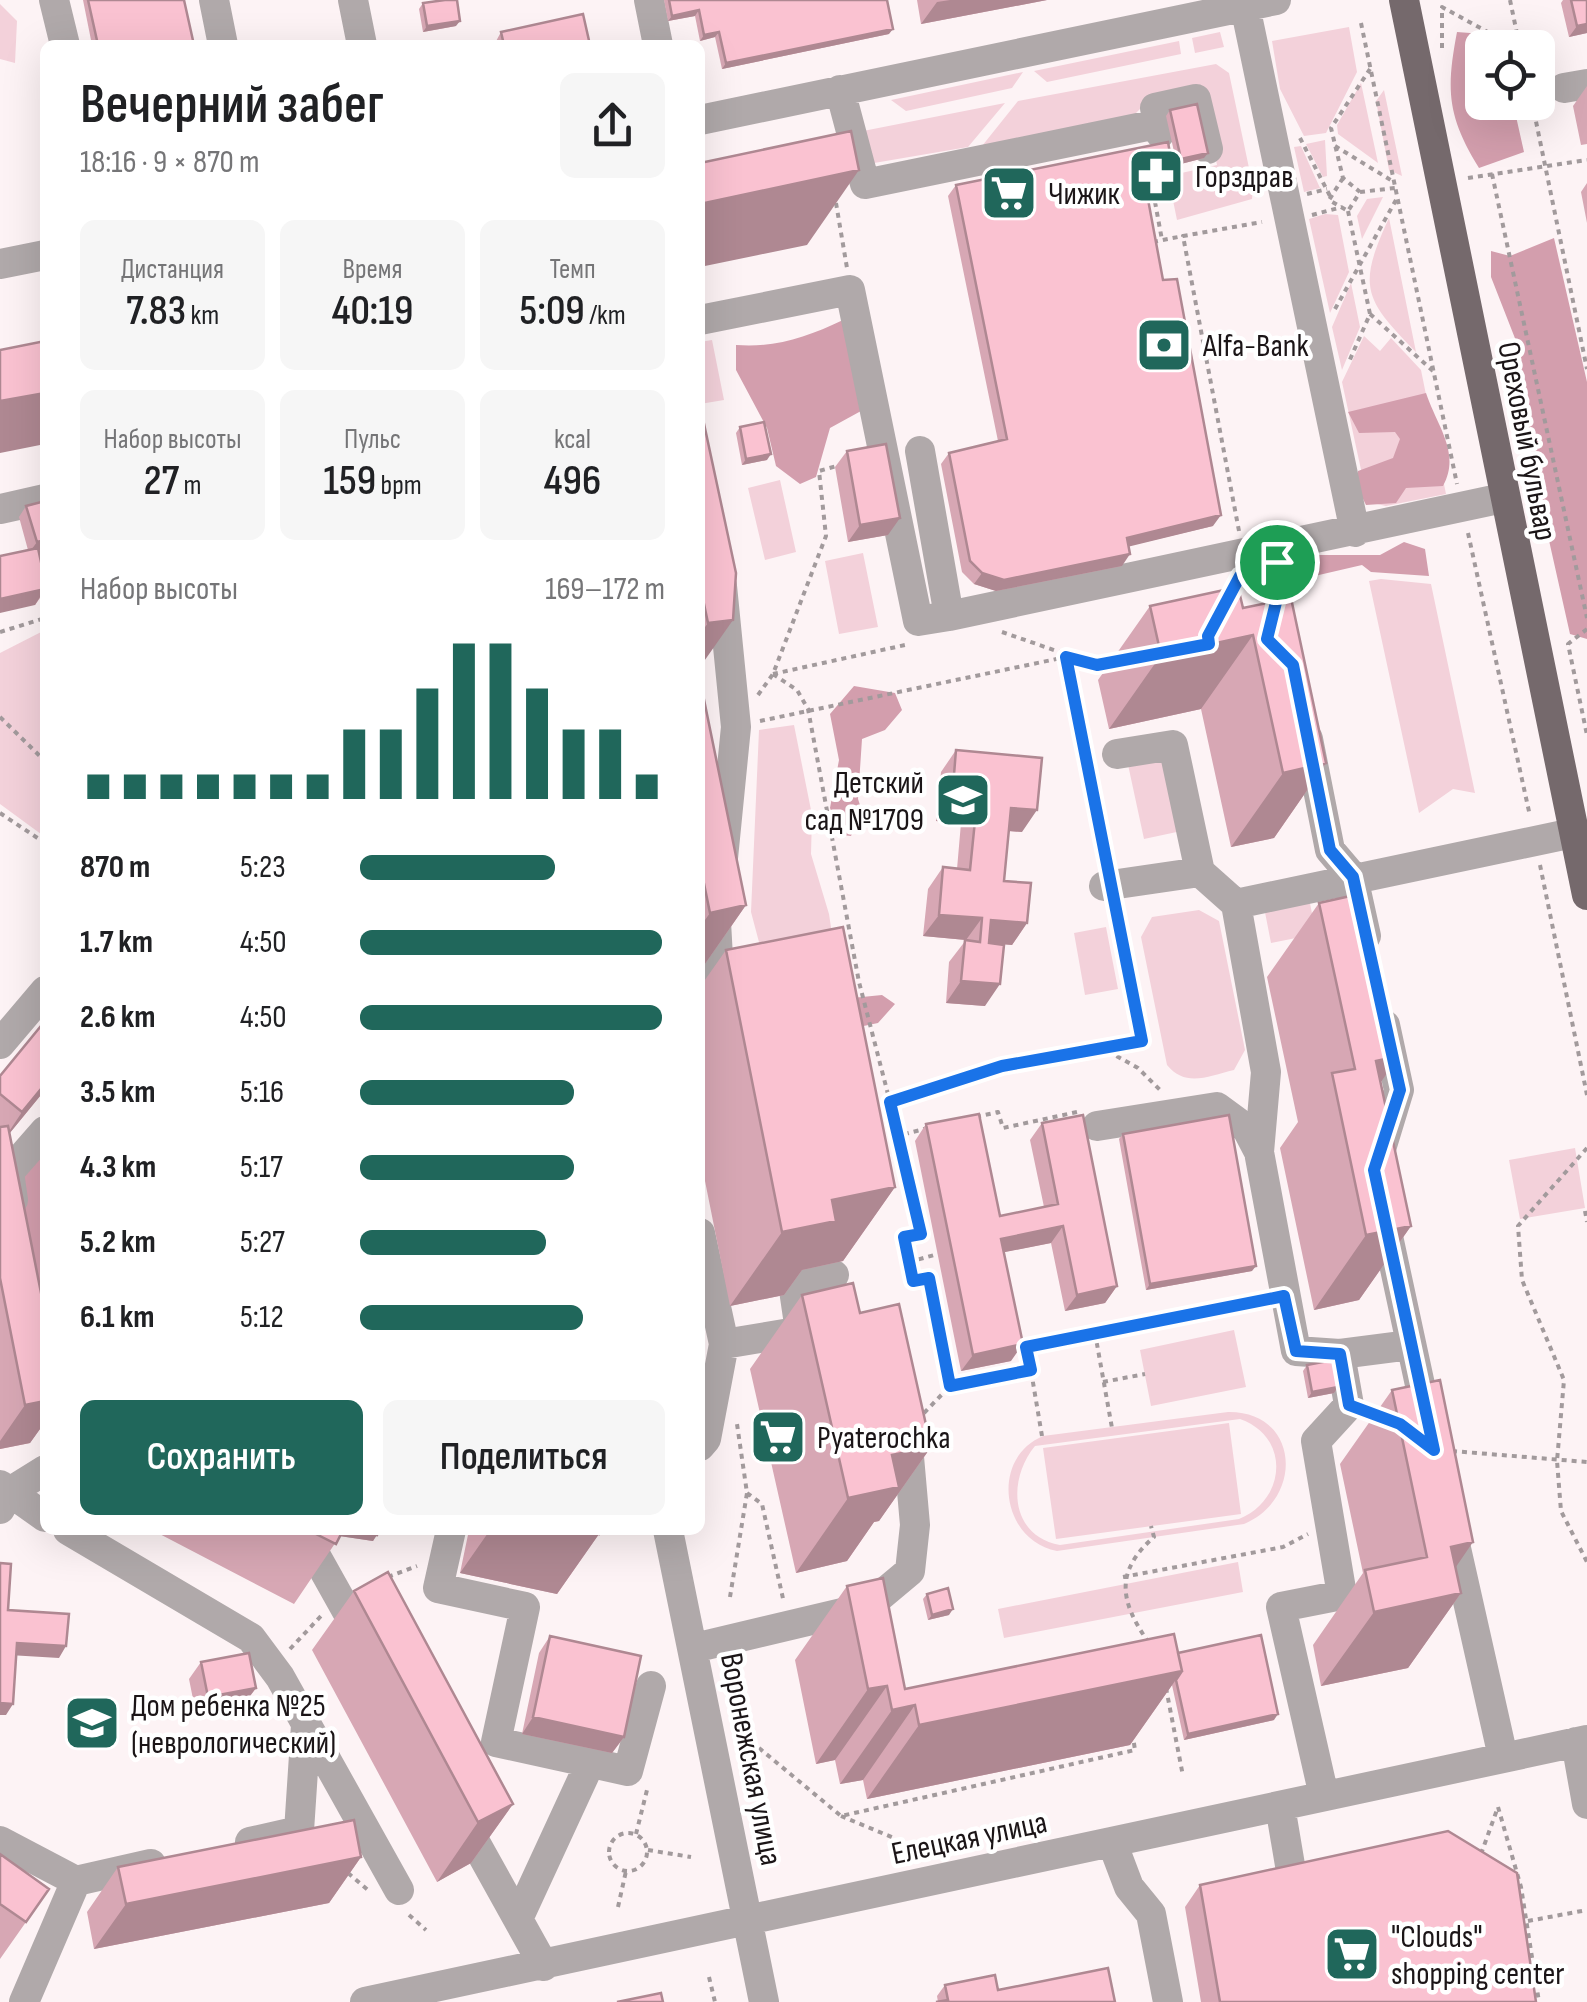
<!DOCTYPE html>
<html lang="ru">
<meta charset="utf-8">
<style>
body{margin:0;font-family:"Sofia Sans Condensed",sans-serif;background:#f6f6f6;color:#202124;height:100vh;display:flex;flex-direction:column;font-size:38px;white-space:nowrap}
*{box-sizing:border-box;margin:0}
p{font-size:32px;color:#757577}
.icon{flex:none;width:55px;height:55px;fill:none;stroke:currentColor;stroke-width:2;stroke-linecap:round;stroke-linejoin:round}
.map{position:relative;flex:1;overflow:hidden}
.side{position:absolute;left:40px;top:40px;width:665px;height:1495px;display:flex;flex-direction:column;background:#fff;border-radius:15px;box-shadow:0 10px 40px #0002}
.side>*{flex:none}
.buttons{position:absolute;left:1465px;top:30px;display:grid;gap:20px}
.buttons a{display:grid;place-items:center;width:90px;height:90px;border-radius:15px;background:#fff;box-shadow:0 10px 40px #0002;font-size:50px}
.pin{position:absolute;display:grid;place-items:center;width:85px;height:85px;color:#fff;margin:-42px;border:5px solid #fff;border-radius:50%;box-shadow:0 2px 10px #0007}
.round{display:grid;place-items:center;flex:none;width:105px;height:105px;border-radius:15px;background:#f6f6f6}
.overview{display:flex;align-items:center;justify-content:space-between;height:170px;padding:0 40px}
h1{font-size:55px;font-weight:600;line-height:75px}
.metrics{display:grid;grid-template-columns:repeat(3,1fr);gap:15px;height:170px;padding:10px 40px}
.metrics div{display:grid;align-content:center;border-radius:15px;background:#f6f6f6;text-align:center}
.metrics b{font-size:42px;font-weight:600}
.metrics small{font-size:28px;font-weight:400}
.metrics p{font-size:28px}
.chart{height:280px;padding:20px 40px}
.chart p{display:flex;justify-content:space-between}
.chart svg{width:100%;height:180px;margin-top:10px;stroke:#20675b;stroke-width:6}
.cta{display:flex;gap:20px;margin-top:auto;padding:20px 40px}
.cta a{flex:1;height:115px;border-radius:15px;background:#20675b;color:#fff;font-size:40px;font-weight:600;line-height:115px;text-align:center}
.cta a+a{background:#f6f6f6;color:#202124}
ul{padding:0 40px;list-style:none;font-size:32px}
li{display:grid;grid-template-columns:160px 120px 1fr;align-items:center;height:75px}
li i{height:25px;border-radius:12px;background:#20675b}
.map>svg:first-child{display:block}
.green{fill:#f3d1da;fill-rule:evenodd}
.forest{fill:#d39ead}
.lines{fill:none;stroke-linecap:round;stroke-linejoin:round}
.path{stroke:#a29a9c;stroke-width:4;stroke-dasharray:5 5;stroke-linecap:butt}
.minor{stroke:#b0a9aa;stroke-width:30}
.major{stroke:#75696c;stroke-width:30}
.wall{fill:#d7a7b4}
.shaded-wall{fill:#af8892}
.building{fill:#fac2d1;stroke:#af8892;stroke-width:2.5}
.route-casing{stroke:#fff;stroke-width:20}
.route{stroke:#1a73e8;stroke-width:12}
.labels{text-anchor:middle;stroke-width:9;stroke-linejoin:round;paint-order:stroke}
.poi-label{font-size:32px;fill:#1b1517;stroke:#fff;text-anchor:start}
.street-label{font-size:32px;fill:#1b1517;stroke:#fff}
</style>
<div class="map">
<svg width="1587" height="2002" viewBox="0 0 1587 2002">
<rect width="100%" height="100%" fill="#fdf3f5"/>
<path class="green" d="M0,4L17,21L15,63L0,59Z
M1349,27L1357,72L1326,133L1304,136L1280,89L1272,41Z
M1220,32L1224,47L1195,53L1192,38Z
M1179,41L1181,54L1047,82L1034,71Z
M1216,64L1229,73L1253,187L1252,199L1177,220L1168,176L1217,165L1203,89L1151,98L1135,114L982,146L1018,101Z
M1023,72L1012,88L906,111L891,100Z
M1361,83L1378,163L1338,134L1337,125Z
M1384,90L1402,176L1389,170L1376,101Z
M1005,103L968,147L874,163L853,133Z
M1325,140L1327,176L1323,177L1306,144Z
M1301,146L1320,188L1304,192L1294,147Z
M1383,197L1362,239L1357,216L1367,199Z
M1325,214L1338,215L1349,272L1330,313L1309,219Z
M1389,218L1416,352C1364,299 1357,287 1389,218Z
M1351,283L1360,327L1342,370L1332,327Z
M1364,336L1380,351L1391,338L1421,370L1446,494L1386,506L1368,502L1342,382Z
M712,340L724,400L700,404V342Z
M780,480L796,552L765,560L748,488Z
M863,553L878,627L839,634L825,561Z
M1381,579L1431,584L1475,793L1453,789L1419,813L1369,581Z
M45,630V837L0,804V653Z
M794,725L812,815L811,854L829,914L835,954L764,961L751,912L759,730Z
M1169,751L1186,830L1144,839L1127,760Z
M1308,893L1316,934L1271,943L1263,902Z
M1199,910L1219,921L1245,1050L1234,1070C1208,1076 1186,1088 1167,1065L1141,937L1152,917Z
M1106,927L1118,989L1085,995L1074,933Z
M1575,1148L1585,1208L1520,1219L1509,1160Z
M1234,1330L1246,1387L1151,1406L1140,1350Z
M1228,1412C1300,1411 1304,1499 1244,1524L1057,1551C1002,1541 989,1459 1043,1436ZM1240,1419C1291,1437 1286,1500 1239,1519L1060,1545C1010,1536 1007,1480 1035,1446Z
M1229,1423L1241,1514L1056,1539L1043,1448Z
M1238,1562L1243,1592L1004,1638L998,1609Z"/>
<path class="forest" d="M1457,32L1483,34L1499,47L1482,48V102L1513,103L1524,152L1479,168C1447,116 1446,90 1457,32Z
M1554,238L1587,382V639L1570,634L1515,389L1518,346L1491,277V251L1510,256Z
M843,320L861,411L830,428L816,477L800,484L776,466L767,428L736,370V345C776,348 807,337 843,320Z
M1426,393C1437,426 1461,453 1443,486L1406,488L1396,503L1366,505L1357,487L1358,471L1393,458L1400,439L1395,432L1359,433L1348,412Z
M1404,542L1425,549L1429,576L1371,572L1362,565L1306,578L1297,568L1302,555H1380Z
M854,686L895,693L902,710L885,730L862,739L858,799L862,811L851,836L842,835L830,808L839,760L830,714Z
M882,995L895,1004L878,1023L854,1028L852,998Z
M45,1140V1359L15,1174Z"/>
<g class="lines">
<path class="path" d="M1510,0L1520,48
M1361,23L1457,484
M1442,48V7L1517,48
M1538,64L1545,71
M1532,102L1587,369
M1300,138L1330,196
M1335,146L1394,182
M1492,174L1587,618
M1343,178L1329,200L1348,211L1360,192L1343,178L1331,128L1370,69
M1468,178L1587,160
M1360,192L1395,188
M1307,194L1327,189
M1155,202L1162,240
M836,203L847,268
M1348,211L1370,314L1348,364
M1312,215L1342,207
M1153,242L1183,236
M1335,309L1396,200
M1370,314L1433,371
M1239,531L1183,236L1262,222
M1468,533L1530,816
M1275,605L1278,570
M1587,629L1568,644L1587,735
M0,632L45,618
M1002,632L1097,665L1112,662
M773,674L797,690L808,709L859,982L890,1102
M773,674L905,645
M758,695L773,674L826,536L819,471L840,465
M0,717L45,761
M760,721L1066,657L1107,860
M0,813L45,843
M1540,865L1587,1095
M1104,1049L1142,1041L1117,908
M976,1117L998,1112L1003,1128L1077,1112
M901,1135L890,1102L1002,1067L1104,1049L1138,1068L1160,1090
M1587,1148L1518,1226L1522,1280L1564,1380L1557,1461L1561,1511L1587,1562
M1585,1211L1587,1222
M909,1262L938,1254
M1095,1333L1112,1428
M1103,1382L1145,1374
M952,1385L1031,1370
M924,1413L950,1386L929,1278L913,1281L904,1237L921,1234L901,1135L928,1128
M1042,1436L1027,1347L1260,1301
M1452,1451L1587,1462
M747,1493L762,1504L784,1603
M388,1577L417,1566
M1123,1577L1283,1547L1308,1534
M730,1597L747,1493L737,1424
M1149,1643C1120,1602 1114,1572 1154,1537L1151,1526
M290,1649L321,1616
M1166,1688L1183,1776
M759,1748L841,1816L1135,1750L1133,1737
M1498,1807L1521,1887L1539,2002
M841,1816L894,1838
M609 1852a19 19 0 1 1 38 0a19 19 0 1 1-38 0Z
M636,1834L647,1790
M648,1850L691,1857
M1481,1854L1498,1807
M348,1873L368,1890
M618,1907L626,1871
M409,1915L426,1930
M1528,1921L1587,1910
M709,1977L715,2002"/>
<path class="minor" d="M54,0L65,45
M214,0L223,45
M353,0L362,45
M649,0L658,45
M1245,6L1355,532
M1564,88L1587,84
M840,90L865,184L1157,124
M700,120L1276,0
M1160,133L1155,108L1196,99L1208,149
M0,264L45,255
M700,320L850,290L918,621L949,616
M920,451L949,616L1503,498
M0,509L45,499
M722,586L736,727L723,858
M1308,739L1330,850L1353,877L1366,936
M1117,754L1173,745L1200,872
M1104,886L1200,872L1236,904
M700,998L720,993L715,904
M0,1044L45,991
M1097,1126L1217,1107L1247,1129L1259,1152
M1378,1159L1399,1090L1385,1025
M13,1200L9,1172L45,1131
M1383,1213L1428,1422
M700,1233L724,1344
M800,1331L793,1283L834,1275
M1410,1345L1340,1354L1296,1351L1259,1152L1266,1072L1236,904L1573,833
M700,1446L706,1439L724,1344L814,1329
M0,1485L45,1517
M0,1509L8,1493L45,1470
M1451,1526L1503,1757
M68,1530L251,1638L280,1677L399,1890
M264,1530L316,1556L363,1640
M451,1530L438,1588L525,1607L496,1742L628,1771L651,1686
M668,1530L764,2002
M694,1648L867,1607L910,1571L915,1525L907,1434
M1576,1742L1587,1804
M1324,1796L1281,1607L1342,1595L1316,1441L1349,1405L1340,1354
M1280,1806L1293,1883
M460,1815L544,1966
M0,1841L76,1881L24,2002
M250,1842L299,1831L306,1725
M1112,1842L1129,1887L1151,1914L1168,2002
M76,1881L151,1864
M518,1919L590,1763
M365,2002L1587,1740"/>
<path class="major" d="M1404,0L1587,895"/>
</g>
<path class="wall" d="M83,0H184L194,45H92Z
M664,0H887L889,34L722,69L715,37L700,41L695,16L668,21Z
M917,0H1047L921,24Z
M1563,0H1587V33L1569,37L1561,3Z
M423,3L456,26L423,32L419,9Z
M501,32L590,45H494Z
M1587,86V144L1581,145L1573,106Z
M1170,110L1204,158L1177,165L1166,116Z
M1587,183V223L1581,192Z
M956,185L1176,188L1168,199L1149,203L1163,280L1213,526L1128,546L1122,566L996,591L974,584L962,572L941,464L949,453L998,441L948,196Z
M700,405L736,573L700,667Z
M740,427L767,460L742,465L736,433Z
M847,451L888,535L848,542L835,467Z
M45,501V549L39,551L45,581V591L35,605L28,550L19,517L26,506Z
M1150,606L1243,608L1326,763L1274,838L1231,847L1201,709L1109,729L1098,680Z
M700,680L746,905L700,971Z
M956,750L1022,832L1009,831L1004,881L1027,923L1012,945L989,943L985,1006L946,1003L949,962L966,940L923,936L928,889L943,867L957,869L961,823L936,821L941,772Z
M1319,903L1399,1056L1380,1083L1411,1226L1359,1300L1314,1310L1280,1148L1298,1122L1267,977Z
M726,950L895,1187L843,1261L802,1270L784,1295L730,1306L700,1156V987Z
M45,1021V1090L9,1134L45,1313V1422L30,1443L0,1449V1076Z
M1042,1123L1117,1286L1105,1303L1065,1311L1051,1243L1004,1252L1011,1361L961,1371L915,1141L926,1124L1000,1216L1044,1207L1030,1140Z
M1123,1134L1252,1271L1146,1290L1119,1139Z
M802,1295L860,1313L931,1447L879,1521L874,1522L847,1561L796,1573L750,1369Z
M1307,1365L1338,1387L1334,1393L1308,1398L1303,1371Z
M1392,1390L1455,1568L1461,1593L1408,1668L1321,1686L1313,1645L1363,1573L1340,1464Z
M152,1530H378L373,1541L340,1536L294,1604Z
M469,1530H600L599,1534L557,1594L460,1573Z
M847,1586L905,1689L1178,1653L1274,1720L1184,1740L1172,1685L1130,1745L867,1799L863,1780L840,1784L835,1760L816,1764L795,1660Z
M354,1591L513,1804L471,1863L437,1882L312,1650Z
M927,1594L949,1615L928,1620L923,1599Z
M550,1636L624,1737L612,1753L522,1734L539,1653Z
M201,1662L256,1688L244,1704L196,1714L189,1679Z
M0,1854L26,1922L0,1959Z
M361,1857L329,1903L94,1949L87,1912L118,1867Z
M1200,1885L1536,2002H1201L1185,1907Z
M945,1985L998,1990L938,2002L937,1996Z"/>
<path class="shaded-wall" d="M950,0H1047L921,24L937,2Z
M699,10L695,16L668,21L672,16Z
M460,21L456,26L423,32L427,26Z
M1587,24V33L1569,37L1577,26Z
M893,29L889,34L722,69L726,63Z
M719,32L715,37L700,41L704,35Z
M1208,153L1204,158L1177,165L1181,159Z
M859,170L807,245L700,267V204Z
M1176,188L1168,199L1140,205L1147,194Z
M45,393V444L0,453V401Z
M771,454L767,460L742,465L746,459Z
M1221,515L1213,526L1119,549L1127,538Z
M900,518L888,535L848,542L860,525Z
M45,540V549L29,553L37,542Z
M1130,554L1122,566L996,591L974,584L982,573Z
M45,589L35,605L0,613V599Z
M733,620L700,667V634L708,623Z
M1253,635L1201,709L1109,729L1161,655Z
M1326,763L1274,838L1231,847L1283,773Z
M952,799L977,801L961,823L936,821Z
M1011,808L1037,810L1022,832L996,830Z
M746,905L700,971V927L710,913Z
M939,915L982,918L966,940L923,936Z
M991,920L1027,923L1012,945L980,942Z
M961,981L1000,984L985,1006L946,1003Z
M1399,1056L1347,1131L1376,1061Z
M45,1084V1090L0,1145L22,1112Z
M895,1187L843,1261L802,1270L784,1295L730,1306L782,1232L832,1200Z
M1063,1226L1051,1243L990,1255L1001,1239Z
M1411,1226L1359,1300L1314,1310L1366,1235Z
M1256,1266L1252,1271L1146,1290L1150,1284Z
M1117,1286L1105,1303L1065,1311L1077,1295Z
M1023,1344L1011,1361L961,1371L973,1355Z
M1338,1387L1334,1393L1308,1398L1312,1392Z
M45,1401V1422L30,1443L0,1449V1441L25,1405Z
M931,1447L879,1521L874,1522L847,1561L796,1573L848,1498L892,1455Z
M340,1530L377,1535L373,1541L312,1532Z
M490,1530H578L599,1534L557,1594L460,1573Z
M1473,1542L1434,1599L1461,1593L1408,1668L1321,1686L1374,1612L1451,1547Z
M953,1609L949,1615L928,1620L932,1615Z
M17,1643L66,1646L59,1658L9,1655Z
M1182,1671L1130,1745L867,1799L919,1725Z
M887,1686L835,1760L816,1764L868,1689Z
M256,1688L244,1704L196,1714L208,1697Z
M0,1703L13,1704L6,1715H0Z
M915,1705L863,1780L840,1784L892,1710Z
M1278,1714L1274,1720L1184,1740L1188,1734Z
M533,1717L624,1737L612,1753L522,1734Z
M513,1804L471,1863L437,1882L478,1822Z
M361,1857L329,1903L94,1949L126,1904Z"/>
<path class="building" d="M88,0H184L194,45H98Z
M445,0H457L460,21L427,26L423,3Z
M669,0H887L893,29L726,63L719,32L704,35L699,10L672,16Z
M1571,0H1587V24L1577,26Z
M583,14L590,45H504L501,32Z
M1197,104L1208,153L1181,159L1170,110Z
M851,131L859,170L700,204V163Z
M1168,142L1176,188L1147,194L1163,280L1177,279L1221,515L1127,538L1130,554L1004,580L982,573L970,561L949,453L1007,439L956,185Z
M45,341V393L0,401V350Z
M700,405L736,573L733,620L708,623L700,585Z
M764,422L771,454L746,459L740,427Z
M886,444L900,518L860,525L847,451Z
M45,501V540L37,542L26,506Z
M38,548L45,581V589L0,599V556Z
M1238,587L1243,608L1291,598L1326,763L1283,773L1253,635L1161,655L1150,606Z
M700,680L746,905L710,913L700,864Z
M956,750L1042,758L1037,810L1011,808L1004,881L1031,883L1027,923L991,920L989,943L1004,945L1000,984L961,981L965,940L980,942L982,918L939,915L943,867L970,870L977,801L952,799Z
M1364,893L1399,1056L1376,1061L1411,1226L1366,1235L1332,1073L1355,1069L1319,903Z
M843,927L895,1187L832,1200L836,1221L782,1232L726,950Z
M45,1021V1084L22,1112L0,1094V1076Z
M979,1114L1000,1216L1058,1204L1042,1123L1083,1115L1117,1286L1077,1295L1063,1226L1001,1239L1023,1344L973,1355L926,1124Z
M1229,1115L1256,1266L1150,1284L1123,1134Z
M8,1126L45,1313V1401L25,1405L0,1278V1127Z
M853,1283L860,1313L899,1304L931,1447L892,1455L899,1487L848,1498L802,1295Z
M1333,1360L1338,1387L1312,1392L1307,1365Z
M1440,1380L1473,1542L1451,1547L1461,1593L1374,1612L1365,1570L1427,1557L1392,1390Z
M308,1530H343L336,1544Z
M343,1530H378L377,1535Z
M578,1530H600L599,1534Z
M0,1563L11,1564L8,1610L69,1614L66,1646L17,1643L13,1704L0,1703Z
M388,1572L513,1804L478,1822L354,1591Z
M883,1578L905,1689L1174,1634L1182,1671L919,1725L915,1705L892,1710L887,1686L868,1689L847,1586Z
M948,1588L953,1609L932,1615L927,1594Z
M1261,1635L1278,1714L1188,1734L1176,1680L1182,1671L1178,1653Z
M550,1636L641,1656L624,1737L533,1717Z
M249,1653L256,1688L208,1697L201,1662Z
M354,1820L361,1857L126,1904L118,1867Z
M1448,1831L1517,1873L1536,2002H1220L1200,1885Z
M0,1854L49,1889L26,1922L0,1904Z
M1108,1968L1115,2002H936L948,2000L945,1985L995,1975L998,1990Z
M661,1993L663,2002H617Z"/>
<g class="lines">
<g class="route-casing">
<path id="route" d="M1277,562L1280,586L1267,639L1293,665L1330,850L1353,877L1400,1090L1374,1170L1434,1450L1400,1424L1349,1405L1340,1354L1296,1351L1284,1296L1026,1347L1031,1370L950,1386L929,1278L913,1281L904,1237L921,1234L890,1102L1002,1066L1142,1041L1066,657L1097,665L1209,644L1208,636L1240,576Z"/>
</g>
<use href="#route" class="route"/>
</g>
<defs>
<g id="pharmacy-square" transform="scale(2.875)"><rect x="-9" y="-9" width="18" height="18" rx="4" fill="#20675b" stroke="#fff"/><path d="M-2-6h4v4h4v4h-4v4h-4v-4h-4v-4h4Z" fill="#fff"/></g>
<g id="supermarket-square" transform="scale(2.875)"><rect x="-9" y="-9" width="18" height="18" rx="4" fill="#20675b" stroke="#fff"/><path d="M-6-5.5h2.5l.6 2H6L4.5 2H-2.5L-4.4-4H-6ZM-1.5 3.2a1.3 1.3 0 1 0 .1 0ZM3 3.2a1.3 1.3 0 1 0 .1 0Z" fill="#fff"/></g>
<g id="bank-square" transform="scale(2.875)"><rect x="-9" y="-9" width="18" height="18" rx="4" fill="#20675b" stroke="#fff"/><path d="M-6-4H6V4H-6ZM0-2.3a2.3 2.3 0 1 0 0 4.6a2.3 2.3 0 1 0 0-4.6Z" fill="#fff"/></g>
<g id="school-square" transform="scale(2.875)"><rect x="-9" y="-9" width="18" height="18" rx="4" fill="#20675b" stroke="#fff"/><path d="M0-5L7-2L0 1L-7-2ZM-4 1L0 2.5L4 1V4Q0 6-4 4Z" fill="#fff"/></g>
</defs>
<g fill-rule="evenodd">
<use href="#pharmacy-square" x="1156" y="176"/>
<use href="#supermarket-square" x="1009" y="193"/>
<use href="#bank-square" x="1164" y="345"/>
<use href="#school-square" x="963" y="800"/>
<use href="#supermarket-square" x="778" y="1437"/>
<use href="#school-square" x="92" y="1723"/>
<use href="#supermarket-square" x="1352" y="1954"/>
</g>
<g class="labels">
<g class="poi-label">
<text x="1195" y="187">Горздрав</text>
<text x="1048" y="204">Чижик</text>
<text x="1203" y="356">Alfa-Bank</text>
<text x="924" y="793" text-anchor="end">Детский<tspan x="924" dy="37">сад №1709</tspan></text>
<text x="817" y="1448">Pyaterochka</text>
<text x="131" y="1716">Дом ребенка №25<tspan x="131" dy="37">(неврологический)</tspan></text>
<text x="1391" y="1947">"Clouds"<tspan x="1391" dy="37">shopping center</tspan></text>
</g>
<g class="street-label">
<text transform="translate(1528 441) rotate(79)" y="11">Ореховый бульвар</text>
<text transform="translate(752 1759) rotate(79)" y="11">Воронежская улица</text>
<text transform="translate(969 1837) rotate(-12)" y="11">Елецкая улица</text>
</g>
</g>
</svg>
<div class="buttons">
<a><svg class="icon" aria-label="locate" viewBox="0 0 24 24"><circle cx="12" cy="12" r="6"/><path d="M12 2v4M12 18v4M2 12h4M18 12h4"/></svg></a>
</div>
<div class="pin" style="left:1277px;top:562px;background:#1e9e55"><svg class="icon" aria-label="arrive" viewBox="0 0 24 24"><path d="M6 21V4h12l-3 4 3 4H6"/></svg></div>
<section class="side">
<div class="overview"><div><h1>Вечерний забег</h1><p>18:16 · 9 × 870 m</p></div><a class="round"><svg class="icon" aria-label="share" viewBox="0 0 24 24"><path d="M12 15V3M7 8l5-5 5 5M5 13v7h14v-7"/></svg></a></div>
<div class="metrics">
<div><p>Дистанция</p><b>7.83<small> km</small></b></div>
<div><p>Время</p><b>40:19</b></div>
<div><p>Темп</p><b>5:09<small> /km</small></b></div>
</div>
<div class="metrics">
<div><p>Набор высоты</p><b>27<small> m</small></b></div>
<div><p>Пульс</p><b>159<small> bpm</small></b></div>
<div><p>kcal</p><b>496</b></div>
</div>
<div class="chart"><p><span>Набор высоты</span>169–172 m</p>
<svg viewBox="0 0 160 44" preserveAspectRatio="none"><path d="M5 44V38M15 44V38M25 44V38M35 44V38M45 44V38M55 44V38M65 44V38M75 44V27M85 44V27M95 44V17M105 44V6M115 44V6M125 44V17M135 44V27M145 44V27M155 44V38"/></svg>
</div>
<ul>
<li><b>870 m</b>5:23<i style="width:64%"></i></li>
<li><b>1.7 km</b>4:50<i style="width:99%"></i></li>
<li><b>2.6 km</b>4:50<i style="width:99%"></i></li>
<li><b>3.5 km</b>5:16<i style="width:70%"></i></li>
<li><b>4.3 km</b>5:17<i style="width:70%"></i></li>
<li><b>5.2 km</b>5:27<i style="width:61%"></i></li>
<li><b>6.1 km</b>5:12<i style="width:73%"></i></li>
</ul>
<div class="cta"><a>Сохранить</a><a>Поделиться</a></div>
</section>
</div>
